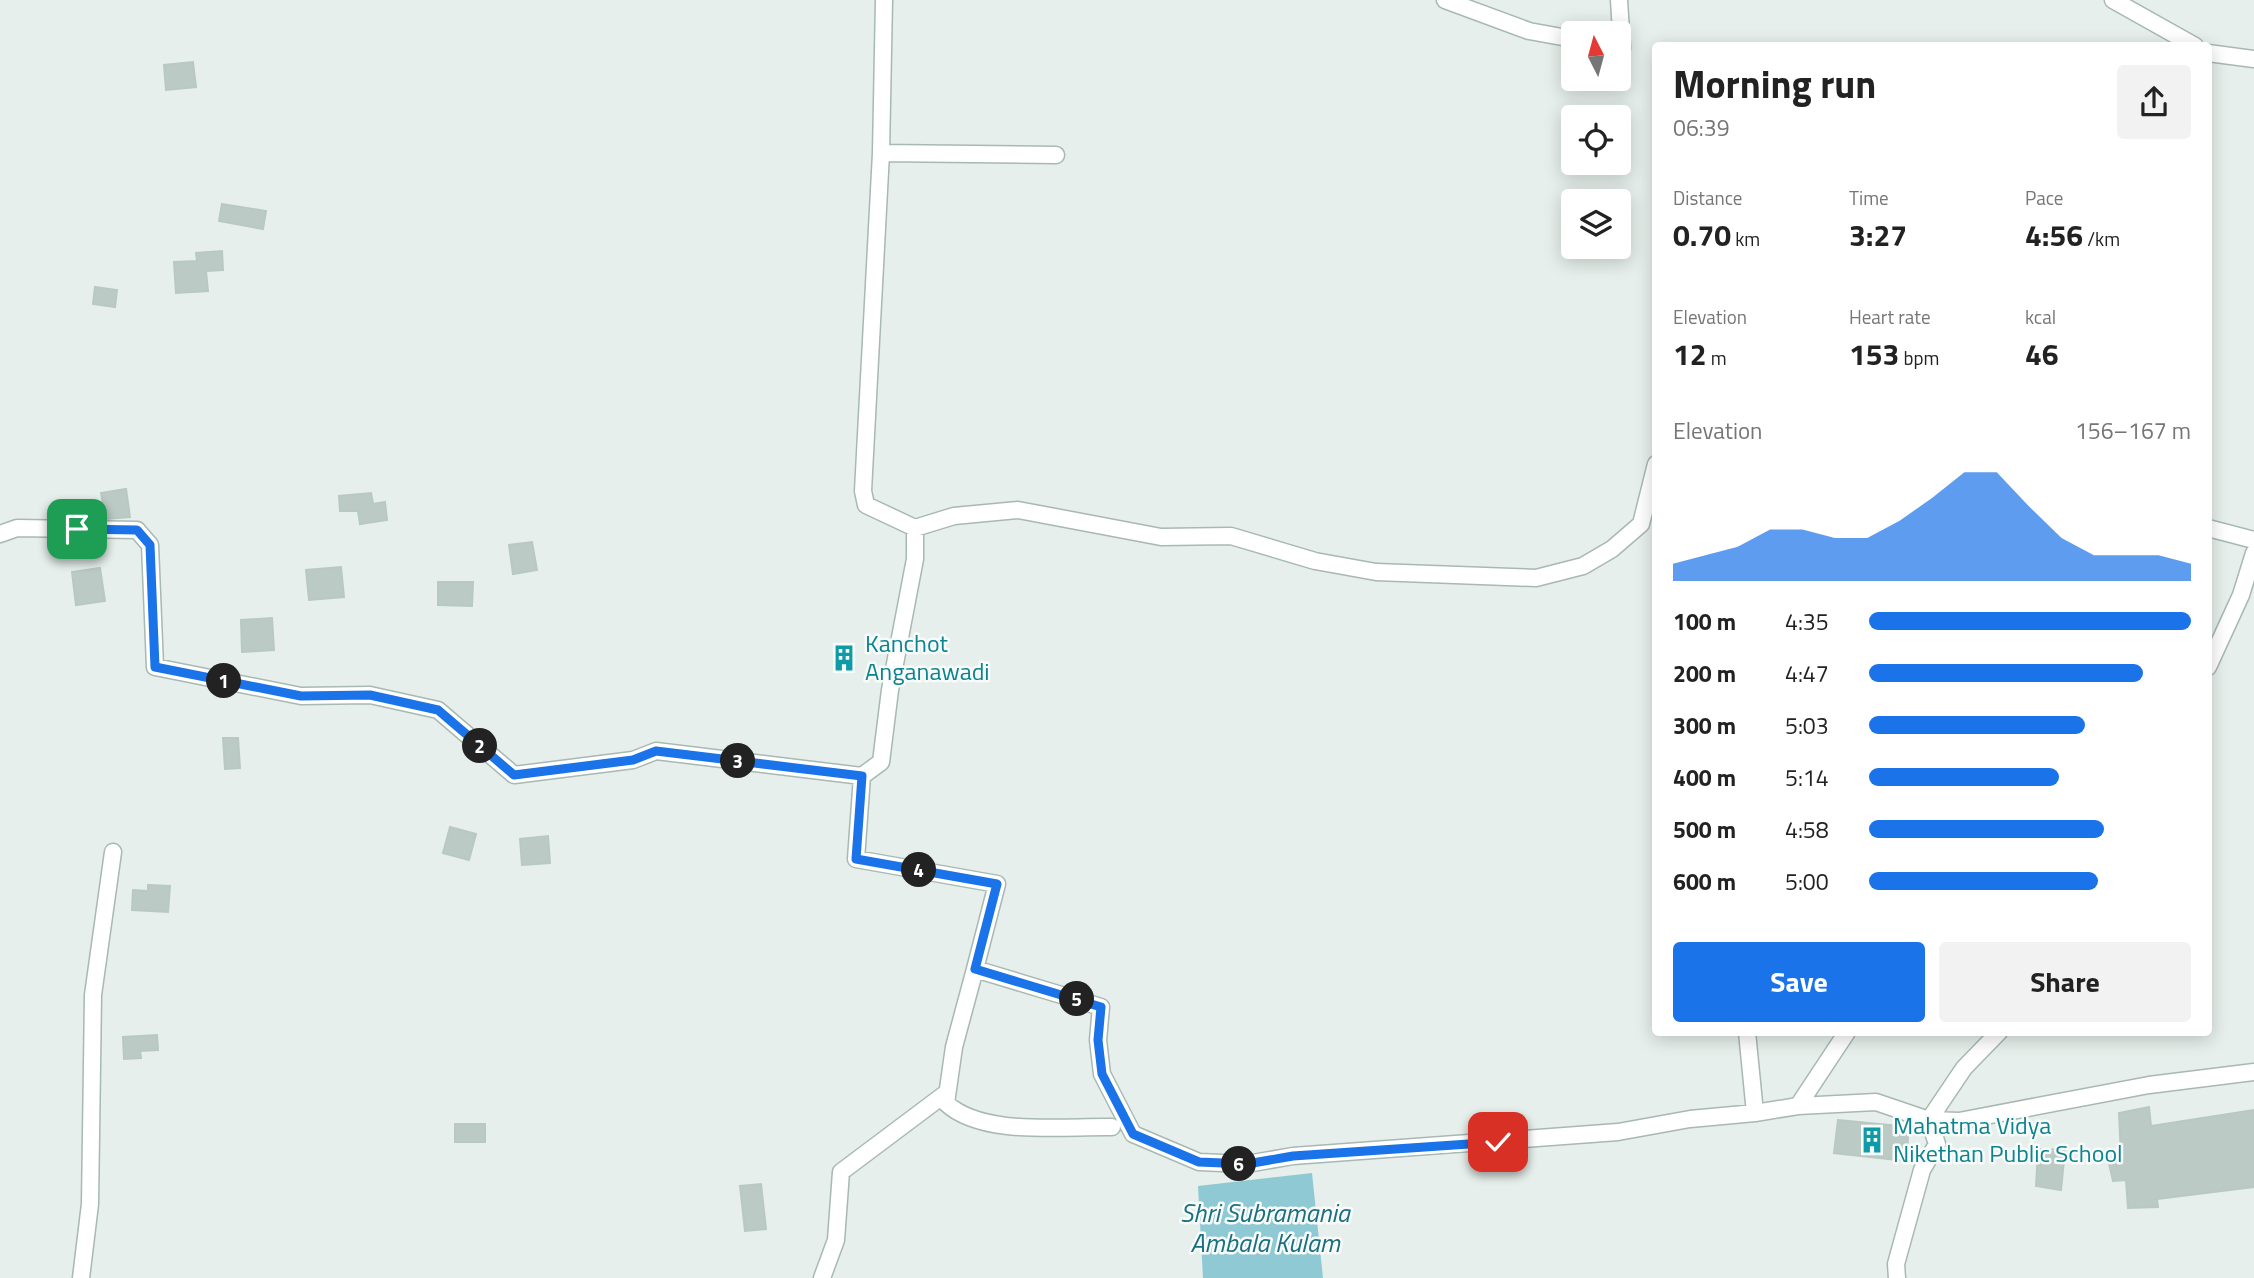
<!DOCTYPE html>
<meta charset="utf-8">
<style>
body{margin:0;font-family:"Titillium Web",sans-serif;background:#f2f2f2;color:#222;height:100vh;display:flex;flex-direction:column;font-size:26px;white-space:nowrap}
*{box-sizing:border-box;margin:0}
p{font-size:23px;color:#767676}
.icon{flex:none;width:38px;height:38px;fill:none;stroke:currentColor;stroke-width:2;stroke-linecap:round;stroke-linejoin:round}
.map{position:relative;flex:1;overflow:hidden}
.side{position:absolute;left:1652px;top:42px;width:560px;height:994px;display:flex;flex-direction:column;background:#fff;border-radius:7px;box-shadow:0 4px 18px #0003}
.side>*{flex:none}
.needle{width:46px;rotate:354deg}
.buttons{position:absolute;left:1561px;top:21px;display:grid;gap:14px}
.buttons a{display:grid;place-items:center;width:70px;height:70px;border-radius:7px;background:#fff;box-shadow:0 4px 18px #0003;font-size:35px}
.pin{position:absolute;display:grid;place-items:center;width:60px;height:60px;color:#fff;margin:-30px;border-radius:14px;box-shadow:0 4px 10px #0006}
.km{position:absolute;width:35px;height:35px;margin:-18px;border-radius:50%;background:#222;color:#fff;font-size:19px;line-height:35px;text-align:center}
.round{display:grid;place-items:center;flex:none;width:74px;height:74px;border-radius:7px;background:#f2f2f2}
.overview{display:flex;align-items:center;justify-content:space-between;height:119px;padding:0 21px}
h1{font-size:38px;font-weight:700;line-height:52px}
.stats{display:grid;grid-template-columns:repeat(3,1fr);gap:10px;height:119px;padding:7px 21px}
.stats div{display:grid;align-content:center}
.stats b{font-size:30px;font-weight:700}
.stats small{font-size:19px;font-weight:400}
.stats p{font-size:19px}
.chart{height:196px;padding:14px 21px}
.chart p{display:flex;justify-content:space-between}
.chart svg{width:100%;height:126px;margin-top:7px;fill:#1a73e8;opacity:.7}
.primary-button{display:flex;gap:14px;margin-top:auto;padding:14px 21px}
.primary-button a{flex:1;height:80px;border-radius:7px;background:#1a73e8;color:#fff;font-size:28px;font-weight:700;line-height:80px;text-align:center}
.primary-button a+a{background:#f2f2f2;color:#222}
ul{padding:0 21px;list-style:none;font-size:23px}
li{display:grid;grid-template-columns:112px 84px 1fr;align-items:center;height:52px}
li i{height:18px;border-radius:9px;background:#1a73e8}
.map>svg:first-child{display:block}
.water{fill:#8ec9d4}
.building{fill:#bbcac4;stroke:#b8c9c2;stroke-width:2}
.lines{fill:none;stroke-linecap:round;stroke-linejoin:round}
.minor-casing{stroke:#a8b8b2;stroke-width:19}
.minor{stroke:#fff;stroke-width:16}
.route-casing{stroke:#fff;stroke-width:14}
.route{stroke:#1a73e8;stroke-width:9}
.labels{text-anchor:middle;stroke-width:5;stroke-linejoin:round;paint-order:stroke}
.culture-label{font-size:24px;fill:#0d838f;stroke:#f7fbf9;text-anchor:start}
.water-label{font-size:26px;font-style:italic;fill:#1c6f80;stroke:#f7fbf9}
</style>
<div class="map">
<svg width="2254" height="1278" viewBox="0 0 2254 1278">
<rect width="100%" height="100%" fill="#e6efeb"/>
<path class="water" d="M1312,1173L1323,1278H1203L1198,1186Z"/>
<path class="building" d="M193,62L196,87L166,90L164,65Z
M222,204L266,211L263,229L219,221Z
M222,251L223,270L206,271L208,291L176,293L174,262L197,261L196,253Z
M95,287L117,290L115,307L93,304Z
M126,489L130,517L106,519L101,493Z
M371,493L373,504L385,502L387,520L360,524L358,511H340L339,496Z
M532,542L537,570L513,574L509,545Z
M341,567L344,597L309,600L306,570Z
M100,568L105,601L76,605L72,572Z
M438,582H473L472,606L438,605Z
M272,618L274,650L242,652L241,620Z
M223,738H238L240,768L225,769Z
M450,827L476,834L469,860L443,853Z
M548,836L550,863L522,865L520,839Z
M148,885L170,886L168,912L132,910L133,890L148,891Z
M157,1035L158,1050L140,1051L141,1058L124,1059L123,1037Z
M2149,1107L2151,1126L2254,1110V1187L2157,1199L2158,1207L2128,1208L2126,1180L2113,1181L2108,1159L2121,1157L2119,1113Z
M1838,1120L1909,1127L1906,1161L1834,1153Z
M455,1124H485V1142H455Z
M2038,1149L2065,1150L2061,1190L2036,1186Z
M761,1184L766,1229L745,1231L740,1186Z"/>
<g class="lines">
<g class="minor-casing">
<path id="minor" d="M884,0L881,153L863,491L866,505L915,528
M1445,0L1529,31L1573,39
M2113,0L2195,46
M1619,47L1622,48L1619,0
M2208,53L2254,59
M881,153L1056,155
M2208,528L2254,540
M0,534L17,528L137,530L150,545L155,667L301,696L370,695L438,710L514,775L633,760L656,751L862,776L856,859L997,884L975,969L1101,1007L1098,1040L1102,1074L1133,1134L1199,1162L1247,1164L1293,1156L1618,1132L1690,1119L1755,1113L1798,1106
M2208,667L2241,595L2254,553
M862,776L881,762L890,690L915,559V528L954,516L1018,510L1161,537L1231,536L1315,561L1376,572L1536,578L1583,566L1612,549L1641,524L1656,464
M975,969L954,1047L946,1103C982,1137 1064,1126 1112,1127
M1747,1032L1755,1113
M1847,1032L1798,1106L1876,1102L1929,1120L1937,1144L1922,1170L1896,1264L1897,1278
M1999,1032L1964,1068L1929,1120L1959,1121L2149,1085L2254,1072
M81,1278L90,1204L93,995L113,852
M822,1278L836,1240L841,1172L945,1094"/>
</g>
<use href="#minor" class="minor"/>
</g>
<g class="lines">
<g class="route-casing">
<path id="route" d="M77,529L137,530L150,545L155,667L301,696L370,695L438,710L514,775L633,760L656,751L862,776L856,859L997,884L975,969L1101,1007L1098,1040L1102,1074L1133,1134L1199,1162L1247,1164L1293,1156L1498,1142"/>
</g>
<use href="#route" class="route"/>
</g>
<defs>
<g id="building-bare" transform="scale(2.1)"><path d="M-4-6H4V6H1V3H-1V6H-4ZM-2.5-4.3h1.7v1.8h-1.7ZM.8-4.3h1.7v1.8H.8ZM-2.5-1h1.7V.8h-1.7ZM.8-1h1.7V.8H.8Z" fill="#0f9aa8" stroke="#f7fbf9" stroke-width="2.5" paint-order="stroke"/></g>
</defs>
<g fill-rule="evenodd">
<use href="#building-bare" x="844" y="658"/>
<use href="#building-bare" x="1872" y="1140"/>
</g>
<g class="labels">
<g class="culture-label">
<text x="865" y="652">Kanchot<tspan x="865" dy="28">Anganawadi</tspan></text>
<text x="1893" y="1134">Mahatma Vidya<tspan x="1893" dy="28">Nikethan Public School</tspan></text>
</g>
<g class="water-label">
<text x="1265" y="1222">Shri Subramania<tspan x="1265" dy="30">Ambala Kulam</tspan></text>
</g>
</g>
</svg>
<div class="buttons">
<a><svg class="needle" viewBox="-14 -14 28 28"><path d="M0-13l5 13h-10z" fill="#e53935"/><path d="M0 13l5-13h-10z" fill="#767676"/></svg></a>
<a><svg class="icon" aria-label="locate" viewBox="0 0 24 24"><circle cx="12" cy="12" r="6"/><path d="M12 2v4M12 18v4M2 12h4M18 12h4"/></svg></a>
<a><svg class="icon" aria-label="layers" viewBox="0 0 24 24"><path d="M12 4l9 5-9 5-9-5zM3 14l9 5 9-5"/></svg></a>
</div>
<div class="pin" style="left:77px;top:529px;background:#1e9e55"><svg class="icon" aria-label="arrive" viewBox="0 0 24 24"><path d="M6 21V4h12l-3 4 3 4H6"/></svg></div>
<div class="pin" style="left:1498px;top:1142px;background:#d93025"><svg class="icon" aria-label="check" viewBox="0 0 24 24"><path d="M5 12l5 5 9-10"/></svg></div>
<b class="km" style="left:224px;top:681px">1</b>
<b class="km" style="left:480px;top:746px">2</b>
<b class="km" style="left:738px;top:761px">3</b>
<b class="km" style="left:919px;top:870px">4</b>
<b class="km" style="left:1077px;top:999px">5</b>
<b class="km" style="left:1239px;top:1164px">6</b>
<section class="side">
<div class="overview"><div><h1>Morning run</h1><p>06:39</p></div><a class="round"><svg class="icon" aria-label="share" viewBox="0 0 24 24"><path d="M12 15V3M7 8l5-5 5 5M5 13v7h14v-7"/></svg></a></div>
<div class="stats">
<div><p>Distance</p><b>0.70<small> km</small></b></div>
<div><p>Time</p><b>3:27</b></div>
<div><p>Pace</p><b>4:56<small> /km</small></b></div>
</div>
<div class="stats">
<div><p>Elevation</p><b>12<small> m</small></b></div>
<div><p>Heart rate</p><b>153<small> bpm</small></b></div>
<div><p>kcal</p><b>46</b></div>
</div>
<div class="chart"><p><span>Elevation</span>156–167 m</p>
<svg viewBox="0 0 160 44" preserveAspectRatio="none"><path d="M0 44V38L10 35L20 32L30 26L40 26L50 29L60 29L70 23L80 15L90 6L100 6L110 18L120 29L130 35L140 35L150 35L160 38V44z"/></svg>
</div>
<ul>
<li><b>100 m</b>4:35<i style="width:100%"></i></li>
<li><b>200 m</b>4:47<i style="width:85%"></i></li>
<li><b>300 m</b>5:03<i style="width:67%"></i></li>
<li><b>400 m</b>5:14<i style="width:59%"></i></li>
<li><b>500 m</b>4:58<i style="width:73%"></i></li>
<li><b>600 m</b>5:00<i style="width:71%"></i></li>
</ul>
<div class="primary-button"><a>Save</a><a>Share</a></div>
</section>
</div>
